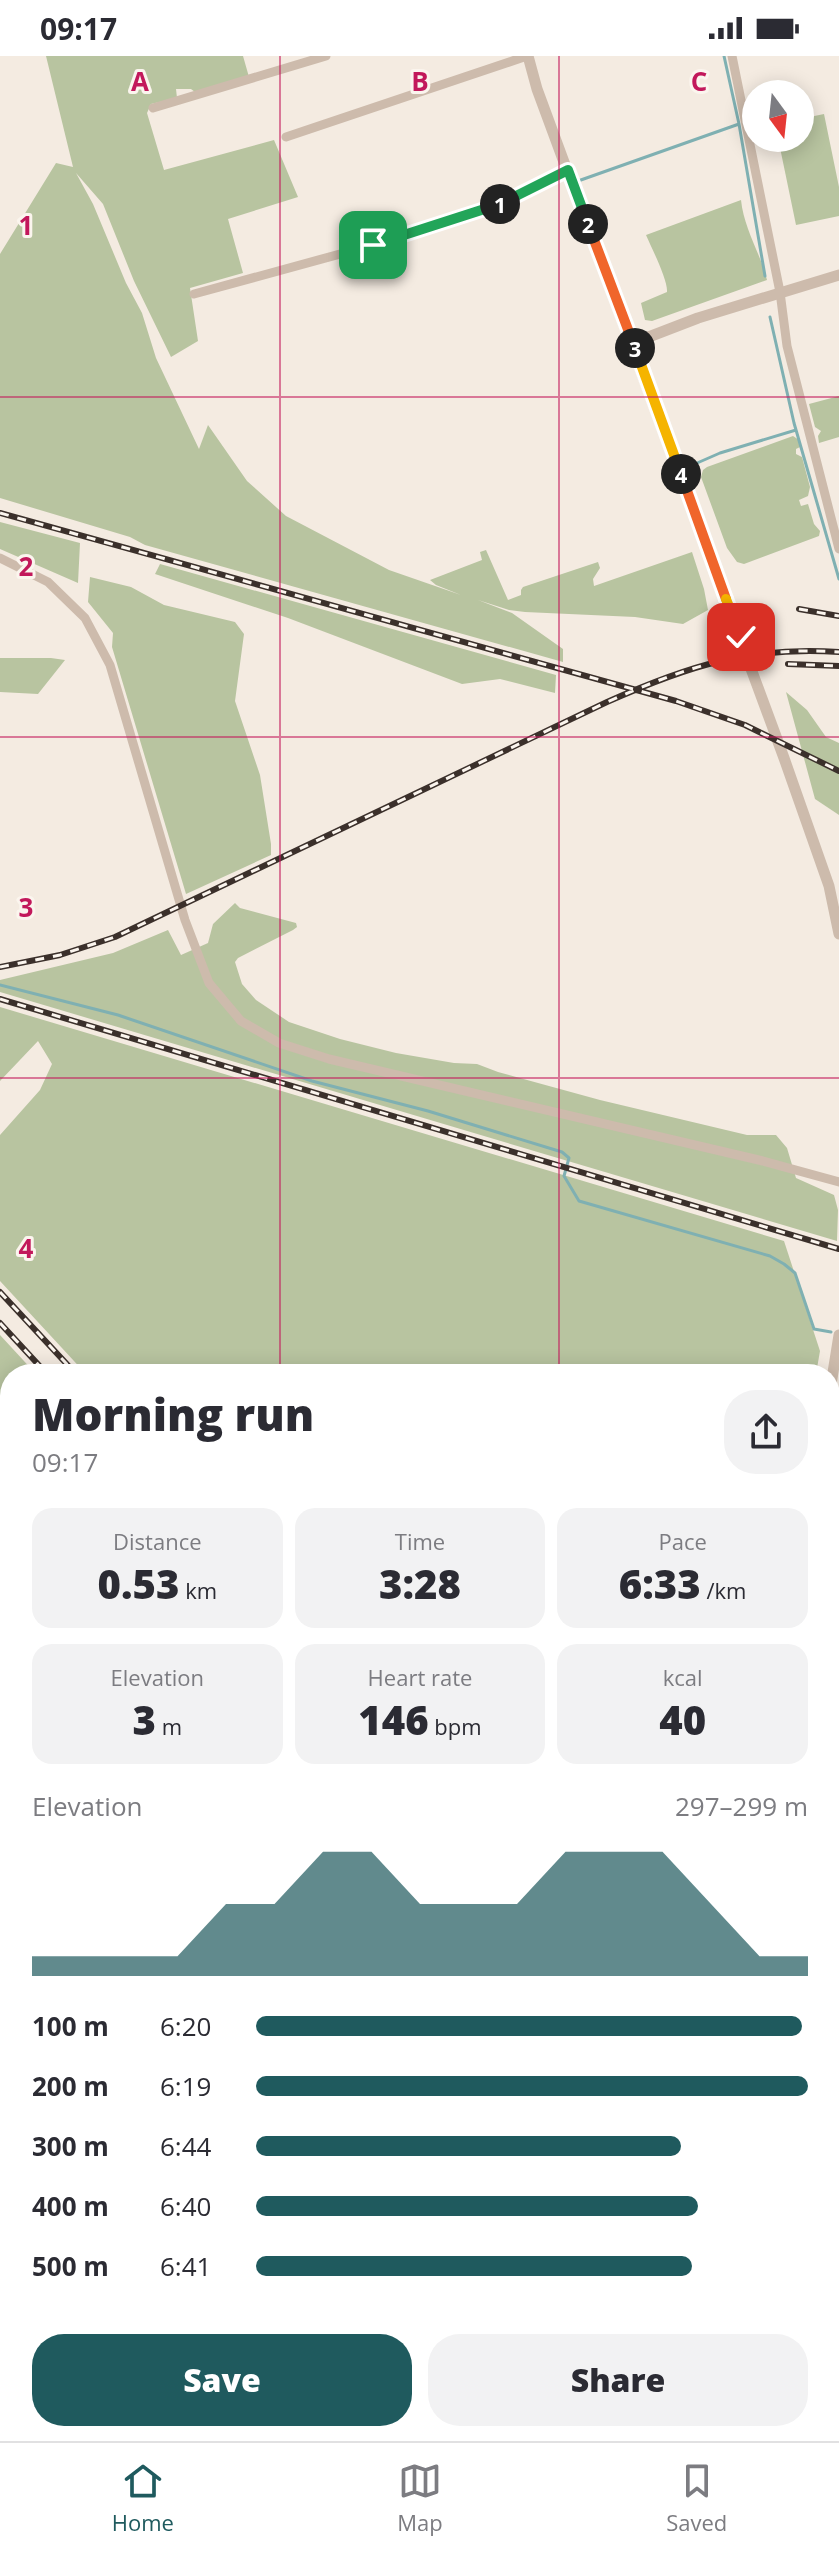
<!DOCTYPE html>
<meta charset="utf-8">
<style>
body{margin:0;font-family:"Open Sans",sans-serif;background:#f2f2f3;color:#2b2b33;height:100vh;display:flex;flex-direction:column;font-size:30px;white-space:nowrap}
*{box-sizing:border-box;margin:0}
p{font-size:26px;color:#7c7c81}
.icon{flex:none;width:44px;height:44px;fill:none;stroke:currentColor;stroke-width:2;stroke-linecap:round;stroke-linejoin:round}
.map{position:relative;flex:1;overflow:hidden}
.side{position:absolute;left:0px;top:1308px;width:840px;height:1078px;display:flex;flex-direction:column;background:#fff;border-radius:32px 32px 0 0;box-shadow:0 4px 20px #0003}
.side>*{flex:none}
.needle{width:52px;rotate:165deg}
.tools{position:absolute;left:742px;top:24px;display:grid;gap:16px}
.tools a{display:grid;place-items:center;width:72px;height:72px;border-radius:50%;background:#fff;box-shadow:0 4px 20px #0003;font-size:40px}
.pin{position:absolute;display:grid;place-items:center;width:68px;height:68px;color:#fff;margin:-34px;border-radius:16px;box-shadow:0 4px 12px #0006}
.km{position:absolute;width:40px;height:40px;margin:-20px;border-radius:50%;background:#222;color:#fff;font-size:22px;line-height:40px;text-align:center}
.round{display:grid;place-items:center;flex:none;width:84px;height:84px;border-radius:32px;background:#f2f2f3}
.head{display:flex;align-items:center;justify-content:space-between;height:136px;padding:0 32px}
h1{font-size:44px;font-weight:800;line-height:60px}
.stats{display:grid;grid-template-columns:repeat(3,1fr);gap:12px;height:136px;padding:8px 32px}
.stats div{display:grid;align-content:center;border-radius:20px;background:#f2f2f3;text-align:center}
.stats b{font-size:40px;font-weight:800}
.stats small{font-size:22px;font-weight:400}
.stats p{font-size:22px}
.chart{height:224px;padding:16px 32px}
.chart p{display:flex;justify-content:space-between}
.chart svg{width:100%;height:144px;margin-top:8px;fill:#1f5a5e;opacity:.7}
.primary-button{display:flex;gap:16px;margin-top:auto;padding:16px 32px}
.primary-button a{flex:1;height:92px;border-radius:32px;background:#1f5a5e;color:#fff;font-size:32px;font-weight:800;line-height:92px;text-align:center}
.primary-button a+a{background:#f2f2f3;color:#2b2b33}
ul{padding:0 32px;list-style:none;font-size:26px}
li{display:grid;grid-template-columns:128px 96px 1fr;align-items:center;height:60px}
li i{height:20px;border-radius:10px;background:#1f5a5e}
.status{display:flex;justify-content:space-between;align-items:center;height:56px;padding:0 40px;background:#fff;direction:ltr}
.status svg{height:22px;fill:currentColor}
.dock{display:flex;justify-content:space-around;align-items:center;height:112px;border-top:2px solid #e1e1e2;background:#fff;font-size:22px;color:#7c7c81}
.dock a{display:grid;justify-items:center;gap:4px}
.dock .current{color:#1f5a5e}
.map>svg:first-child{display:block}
.green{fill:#b8c4a0}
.water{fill:#7fb0b2}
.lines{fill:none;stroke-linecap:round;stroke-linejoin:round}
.stream{stroke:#7fb0b2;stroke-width:3}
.minor{stroke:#cdbbac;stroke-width:9}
.tertiary{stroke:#cdbbac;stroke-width:11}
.rail-casing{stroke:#3b302b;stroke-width:6}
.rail{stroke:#fbf5ee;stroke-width:3;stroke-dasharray:9;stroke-linecap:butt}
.split-1-casing{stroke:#fff;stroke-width:16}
.split-2-casing{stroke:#fff;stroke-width:16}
.split-3-casing{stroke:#fff;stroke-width:16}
.split-4-casing{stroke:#fff;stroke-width:16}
.split-5-casing{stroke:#fff;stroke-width:16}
.split-6-casing{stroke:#fff;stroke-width:16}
.split-1{stroke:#22a559;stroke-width:10}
.split-2{stroke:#22a559;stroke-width:10}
.split-3{stroke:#f0652b;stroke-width:10}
.split-4{stroke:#f5b400;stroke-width:10}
.split-5{stroke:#f0652b;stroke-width:10}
.split-6{stroke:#f5b400;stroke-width:10}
.grid{fill:none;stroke:#c2185b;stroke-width:2;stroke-opacity:0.55}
.grid-label{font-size:26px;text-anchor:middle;font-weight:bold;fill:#c2185b;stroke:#fbf5ee;stroke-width:6;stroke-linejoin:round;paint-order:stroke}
</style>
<div class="status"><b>09:17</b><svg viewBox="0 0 49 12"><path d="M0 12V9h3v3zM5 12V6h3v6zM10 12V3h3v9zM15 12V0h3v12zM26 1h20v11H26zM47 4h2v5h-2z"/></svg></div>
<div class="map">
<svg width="839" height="2385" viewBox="0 0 839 2385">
<rect width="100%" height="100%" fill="#f4ebe1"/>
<path class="green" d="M46,0H243L249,21L195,36L191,33H176L177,42L151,48L147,57L164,114L274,84L298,141L228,163L243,217L190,232L198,285L171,301L134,225L103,148L76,117L93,148L126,227L142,257L156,302L199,393L208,369L247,425L286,460L389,514L461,539L436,529L430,524L482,504L480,496L486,494L508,544L521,539V534L523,531L598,506L600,512L593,523L594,530L692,496L704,533L708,554L683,568L635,561L525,556L509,554L478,544L512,557L563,593V606L145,489L130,481L0,442V198L56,107L73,111Z
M824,58L839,131V160L796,169L778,82H800V63Z
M741,144C744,173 760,196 767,224L652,265L645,264L641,247L667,236C668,224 652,193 646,179Z
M839,340V381L819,387L818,380L821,375L815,371L809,348Z
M793,380L799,384L800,391L796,393V398L802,401L810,431L808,440L799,444L801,450L808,448L814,468L820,475L819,480L744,508L737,506L727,492L701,421L703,414L707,411Z
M0,466L80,487L78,527L0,493Z
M160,508L556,619L555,637L500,623L462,628L288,562L155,518Z
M90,521L131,531L164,549L235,566L244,578L235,645L260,719L271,788V799L186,838L112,591L113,577L88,546Z
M0,602H51L65,604L38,638L0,636Z
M786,636L807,654L826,681L839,687V759L815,743Z
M235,847L240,852L296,867L297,871L293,874L238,902L235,906L242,928L256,944L289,966L340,983L396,997L454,1007L477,1008L498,1016L600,1044L747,1079H776L787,1092L796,1122L834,1139L838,1154L837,1185L0,936V924L113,897L168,874L181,899L208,887L213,868Z
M0,951L784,1185L820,1295L816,1318H86L0,1225V1079L40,1034L52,1008L38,985L0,1025Z
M0,1279L36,1318H10V1814L0,1809Z
M839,1676V2049L830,2058V1702Z
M10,2170V2376H174L167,2385H0V2201Z
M830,2186L839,2211V2291L830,2279Z
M538,2376H561L566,2385H533Z
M595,2376H738L742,2380L735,2385H583Z"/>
<path class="water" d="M0,1809L10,1814V2169L0,2196Z"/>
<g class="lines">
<path class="stream" d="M724,0L739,68L765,220
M578,125L739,68
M770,261L794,367L839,523
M688,411L720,397L796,374
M0,929L118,959L312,1025L428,1055L562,1096L569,1102L564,1120L579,1145L770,1200L784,1208L795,1217L814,1273L831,1276
M830,2209L839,2232"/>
<path class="minor" d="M732,0L780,236L787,290L839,493
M153,52L326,0
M286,81L527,0
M194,238L373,189L445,166L512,144L568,114
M0,502L48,526L85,562L110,609L185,864L209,927L241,965L279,987L329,1003L763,1105L839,1126
M830,2050V2094
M830,2165L839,2194
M522,2376L524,2385
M742,2385L754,2376"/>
<path class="tertiary" d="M528,0L537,33L784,702L829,830L839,878
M633,287L698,262L839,219
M830,1335L839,1279
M182,2385L189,2376"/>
<g class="rail-casing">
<path id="rail" d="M0,457L676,645L745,669L839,715
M799,553L839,560
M788,608L839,610
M0,911L60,899L115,881L607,646C688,610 749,590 839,596
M0,943L839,1193
M0,1236L76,1318
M0,1267L47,1318
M830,2290L839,2302
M830,2310L839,2322"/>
</g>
<use href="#rail" class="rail"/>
</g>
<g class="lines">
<g class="split-1-casing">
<path id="split-1" d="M373,189L500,148"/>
</g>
<g class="split-2-casing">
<path id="split-2" d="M500,148L568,114L588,168"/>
</g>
<g class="split-3-casing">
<path id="split-3" d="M588,168L635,292"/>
</g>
<g class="split-4-casing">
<path id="split-4" d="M635,292L681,418"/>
</g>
<g class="split-5-casing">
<path id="split-5" d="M681,418L726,543"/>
</g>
<g class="split-6-casing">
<path id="split-6" d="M726,543L741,581"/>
</g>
<use href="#split-1" class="split-1"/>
<use href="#split-2" class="split-2"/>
<use href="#split-3" class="split-3"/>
<use href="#split-4" class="split-4"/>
<use href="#split-5" class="split-5"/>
<use href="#split-6" class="split-6"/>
</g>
<path class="grid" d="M280,0V1318M559,0V1318M0,341H839M0,681H839M0,1022H839M0,1363H10M830,1363H839M0,1704H10M830,1704H839M0,2044H10M830,2044H839M280,2376V2385M559,2376V2385"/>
<g class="grid-label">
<text x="140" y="35">A</text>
<text x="420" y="35">B</text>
<text x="699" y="35">C</text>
<text x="26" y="179">1</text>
<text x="26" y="520">2</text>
<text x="26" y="861">3</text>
<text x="26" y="1202">4</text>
</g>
</svg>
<div class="tools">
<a><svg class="needle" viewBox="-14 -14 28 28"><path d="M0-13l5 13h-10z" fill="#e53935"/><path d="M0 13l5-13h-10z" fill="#7c7c81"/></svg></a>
</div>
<div class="pin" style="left:373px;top:189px;background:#1e9e55"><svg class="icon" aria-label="arrive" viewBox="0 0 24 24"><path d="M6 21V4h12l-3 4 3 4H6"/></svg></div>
<div class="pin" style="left:741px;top:581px;background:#d93025"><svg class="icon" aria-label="check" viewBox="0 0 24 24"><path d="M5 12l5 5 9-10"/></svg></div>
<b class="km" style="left:500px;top:148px">1</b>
<b class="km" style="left:588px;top:168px">2</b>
<b class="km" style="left:635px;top:292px">3</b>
<b class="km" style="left:681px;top:418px">4</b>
<section class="side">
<div class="head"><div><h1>Morning run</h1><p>09:17</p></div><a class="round"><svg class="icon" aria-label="share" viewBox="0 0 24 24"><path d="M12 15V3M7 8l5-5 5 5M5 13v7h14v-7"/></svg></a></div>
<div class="stats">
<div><p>Distance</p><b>0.53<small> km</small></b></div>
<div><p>Time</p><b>3:28</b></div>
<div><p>Pace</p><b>6:33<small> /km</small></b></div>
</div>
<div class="stats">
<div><p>Elevation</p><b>3<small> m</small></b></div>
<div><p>Heart rate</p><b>146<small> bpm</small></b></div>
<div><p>kcal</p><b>40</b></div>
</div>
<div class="chart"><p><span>Elevation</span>297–299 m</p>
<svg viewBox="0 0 160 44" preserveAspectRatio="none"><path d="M0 44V38L10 38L20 38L30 38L40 22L50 22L60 6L70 6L80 22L90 22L100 22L110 6L120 6L130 6L140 22L150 38L160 38V44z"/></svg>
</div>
<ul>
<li><b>100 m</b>6:20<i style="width:99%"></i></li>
<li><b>200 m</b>6:19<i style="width:100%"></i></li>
<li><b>300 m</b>6:44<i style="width:77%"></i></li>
<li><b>400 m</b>6:40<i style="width:80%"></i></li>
<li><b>500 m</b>6:41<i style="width:79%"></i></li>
</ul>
<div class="primary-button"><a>Save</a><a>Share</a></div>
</section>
</div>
<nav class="dock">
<a class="current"><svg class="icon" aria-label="home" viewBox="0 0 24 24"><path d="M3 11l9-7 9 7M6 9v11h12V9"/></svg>Home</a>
<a><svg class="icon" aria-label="map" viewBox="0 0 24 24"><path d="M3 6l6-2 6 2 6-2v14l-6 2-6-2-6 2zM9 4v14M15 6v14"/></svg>Map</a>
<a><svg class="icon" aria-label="saved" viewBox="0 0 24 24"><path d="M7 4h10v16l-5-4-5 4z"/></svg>Saved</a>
</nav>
